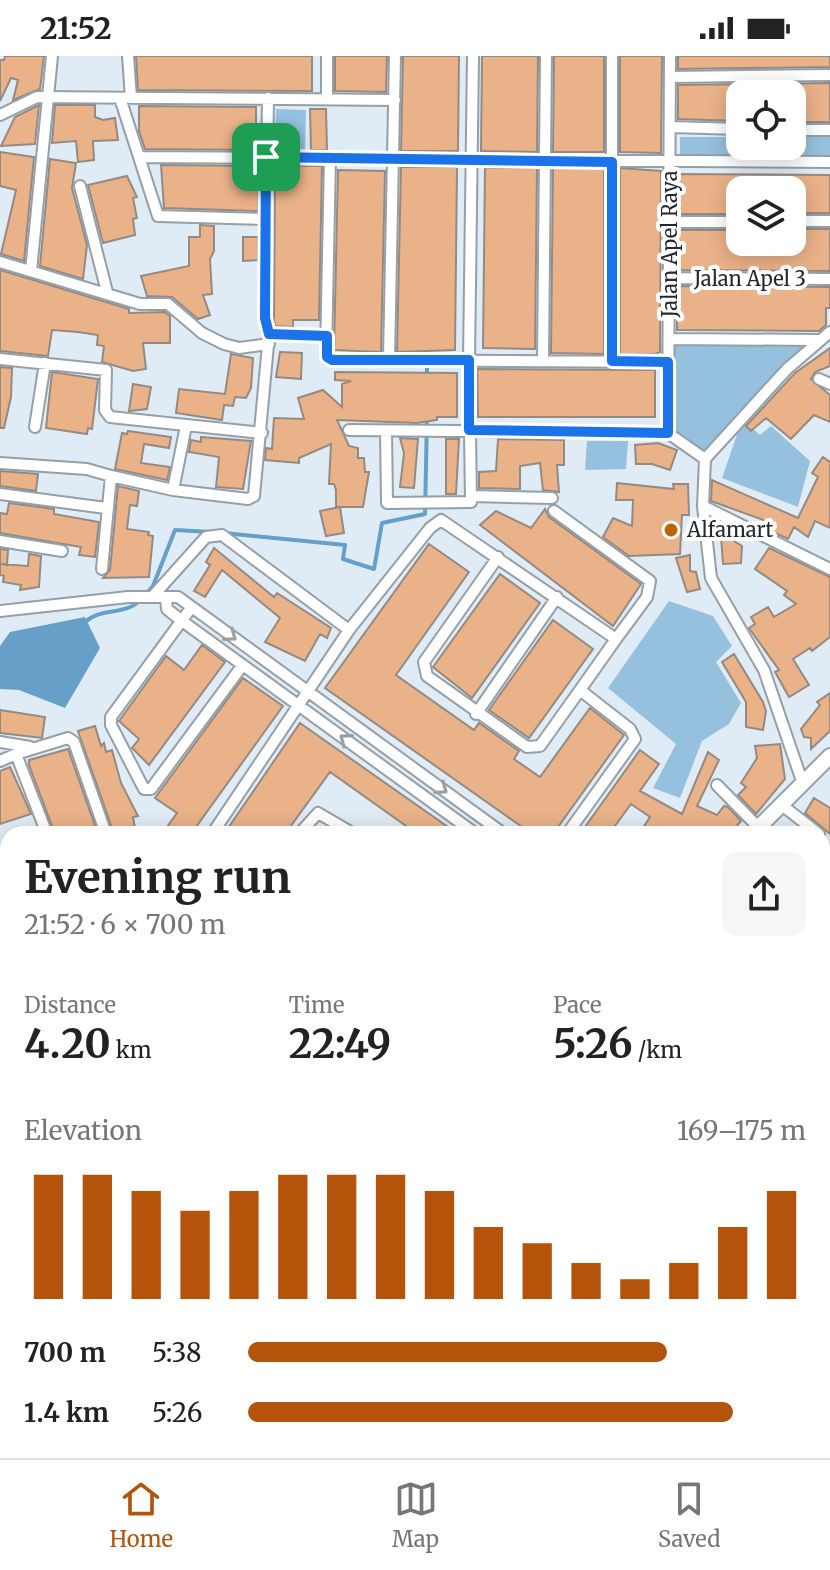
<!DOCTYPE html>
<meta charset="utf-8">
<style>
body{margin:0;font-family:Merriweather,serif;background:#f6f6f6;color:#222;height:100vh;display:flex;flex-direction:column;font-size:30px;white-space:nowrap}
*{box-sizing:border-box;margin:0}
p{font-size:26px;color:#767676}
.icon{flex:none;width:44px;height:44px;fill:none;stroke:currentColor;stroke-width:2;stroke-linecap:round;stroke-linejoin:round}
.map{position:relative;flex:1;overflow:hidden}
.drawer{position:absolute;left:0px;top:770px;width:830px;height:632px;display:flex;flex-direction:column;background:#fff;border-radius:24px 24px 0 0;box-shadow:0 4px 20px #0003}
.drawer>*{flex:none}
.fabs{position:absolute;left:726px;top:24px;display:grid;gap:16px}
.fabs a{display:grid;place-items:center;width:80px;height:80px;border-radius:16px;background:#fff;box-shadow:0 4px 20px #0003;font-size:40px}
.pin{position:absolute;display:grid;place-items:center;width:68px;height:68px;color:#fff;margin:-34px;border-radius:16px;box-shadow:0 4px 12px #0006}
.round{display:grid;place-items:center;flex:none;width:84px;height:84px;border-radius:16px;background:#f6f6f6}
.head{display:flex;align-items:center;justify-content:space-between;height:136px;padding:0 24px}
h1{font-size:44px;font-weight:700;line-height:60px}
.metrics{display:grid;grid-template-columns:repeat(3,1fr);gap:12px;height:136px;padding:8px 24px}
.metrics div{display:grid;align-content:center}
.metrics b{font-size:40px;font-weight:700}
.metrics small{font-size:22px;font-weight:400}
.metrics p{font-size:22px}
.chart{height:224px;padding:16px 24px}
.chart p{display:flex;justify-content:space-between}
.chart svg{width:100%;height:144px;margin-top:8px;stroke:#b45309;stroke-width:6}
ul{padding:0 24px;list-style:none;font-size:26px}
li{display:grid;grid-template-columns:128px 96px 1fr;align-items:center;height:60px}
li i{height:20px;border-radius:10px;background:#b45309}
.status{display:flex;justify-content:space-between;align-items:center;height:56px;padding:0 40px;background:#fff;direction:ltr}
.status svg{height:22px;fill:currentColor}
.dock{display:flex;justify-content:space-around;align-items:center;height:112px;border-top:2px solid #e0e0e0;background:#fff;font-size:22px;color:#767676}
.dock a{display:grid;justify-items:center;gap:4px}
.dock .active{color:#b45309}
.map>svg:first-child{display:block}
.green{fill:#95c0de}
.water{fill:#66a0c9}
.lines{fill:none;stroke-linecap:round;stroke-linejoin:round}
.stream{stroke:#66a0c9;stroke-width:4}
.building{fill:#eab289;stroke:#948a82;stroke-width:2}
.street-casing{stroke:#959fa7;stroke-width:14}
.secondary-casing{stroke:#959fa7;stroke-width:18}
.street{stroke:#fff;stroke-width:10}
.secondary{stroke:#fff;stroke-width:14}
.oneway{stroke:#9c9ea0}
.route-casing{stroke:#fff;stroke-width:16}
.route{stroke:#1a73e8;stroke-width:10}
.poi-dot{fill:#bd6501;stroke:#fff;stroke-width:3}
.labels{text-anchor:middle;stroke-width:8;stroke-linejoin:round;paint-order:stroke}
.street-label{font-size:20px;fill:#24282b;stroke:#fff}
.poi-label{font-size:20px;fill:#24282b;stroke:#fff;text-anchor:start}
</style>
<div class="status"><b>21:52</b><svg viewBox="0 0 49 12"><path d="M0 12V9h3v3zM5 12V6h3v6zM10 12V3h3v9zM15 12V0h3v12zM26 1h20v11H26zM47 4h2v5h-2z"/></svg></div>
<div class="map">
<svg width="830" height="1402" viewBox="0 0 830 1402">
<rect width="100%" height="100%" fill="#e0ecf5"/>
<path class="green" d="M276,53L306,54L305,96L275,95Z
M830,80V103L680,102V81H740V90H792V81Z
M669,283L818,284L705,403L668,377Z
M742,364L760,379L771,370L810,405L798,451L722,422Z
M587,385H628L626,413L585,414Z
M669,545L713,560L732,590L716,606L741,647L729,668L702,685L680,742L653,732L676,688L608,632Z"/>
<path class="water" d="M85,561L100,592L65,652L19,634L0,633V590L10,576Z"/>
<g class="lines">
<path class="stream" d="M427,290V321
M224,477L345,489L343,503L374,513L382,467L425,458L427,362
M146,538L153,530L175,474L211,476
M85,566C101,551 126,560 140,544"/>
</g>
<path class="building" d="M5,0H44L40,33L13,44L18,24L11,22L0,45V4H4Z
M136,0H312V35L138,34Z
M335,0H387L386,36L335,35Z
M403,0H459L458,95H401Z
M482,0H538L537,96L481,95Z
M554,0H604V96H553Z
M620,0H662L661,97L620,96Z
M678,0H830V11L678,13Z
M830,27V66H792V38H740V65L678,63V29Z
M39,49L35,88L1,90L15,61Z
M55,49H95V61L103,64L115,62L118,84L93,85L94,104L78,106L76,85L52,87Z
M139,50L256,51V94L145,93L139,75Z
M310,53H326L327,94H311Z
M0,96L34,101L24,205L1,198L16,134L0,130Z
M50,103L76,107L72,132L87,189L83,223L40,210Z
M161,109L259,110L258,155L164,152Z
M275,110H322L319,264H293V271L275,270L274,264Z
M401,111H457L455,294L397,296Z
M485,112H537L535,293L483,292Z
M553,112H604V298L551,297Z
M620,112L661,115L660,296L655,298H620Z
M338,114L385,115L381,296L334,294Z
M677,118L830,119V157H792V134H740V158H677Z
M127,120L137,141L133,142L137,162L133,163L135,179L103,187L88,129Z
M200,169L214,170V195L210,203L212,238L203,239L210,259L198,263L172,241L147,240L141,220L189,210V181H200Z
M792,173H830V215L677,214V174H740V186H792Z
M243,181H258V204L243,205Z
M0,214L129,253V257L165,256L170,260V287H143L146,313L133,315L102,306L104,290L97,289L98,279L78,276L52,274L48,300L0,295Z
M677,230L830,231V252H826V269L819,275L677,274Z
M830,292V310L815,316L811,323L830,339V366L814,359L791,383L766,362L751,375L746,370L795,317Z
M280,296L302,297L301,323L276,321Z
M231,298L253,302L251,332L246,342L235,341L233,350L224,349L222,364L176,357L179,333L225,338Z
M0,311L12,312L11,341L4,372H0Z
M477,313L655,314V361H478Z
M52,316L98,323L92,373L88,372L87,378L46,372Z
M335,316L457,317V361H437V364L417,367L337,364L349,390L358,392V402H364L365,416H369L363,451H336V434L334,428H329L331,388L299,402V407L265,404L266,392L272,393L274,362L304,363L298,342L323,334L342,351V328L351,325L335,324Z
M133,328L151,331L147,353L129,355Z
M128,375L171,381L169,392L144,388L141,407L170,411L167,424L115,413L122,377L127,378Z
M201,381L251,385L243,433L216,431L219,401L189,396L191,384L201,386Z
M400,382L418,383L414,432L400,431L404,397Z
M446,383H459L456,438H446Z
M498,383L564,384V409H557L559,436L543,434L540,407L520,410V433L479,432V416L496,415Z
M658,387L677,394L670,414L652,408H636L635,389Z
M823,401L830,406V472L815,465L808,481L794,471L788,483L763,471L766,465L711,445L712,424L798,462L818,421L812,417Z
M0,415L38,418L36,435L0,430Z
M617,427L674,433L673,428H688L689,459H682L680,498L629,500L603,481L613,462L632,470L633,444H616Z
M118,430L139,435L137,450L130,449L127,473L149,476L148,479L153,480L149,521L103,522L110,514Z
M9,447L54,453V458L99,466L95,501L79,499L81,491L0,477V457L7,458Z
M340,451L344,477L326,480L320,455Z
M545,453L549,461L641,528L613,570L480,469L496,455L531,472Z
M720,467L733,474L734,485L742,490L741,507L723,508Z
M429,488L469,516L396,619L474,674L479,667L519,695L514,703L540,721L590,652L624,679L553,778H532L325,632Z
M214,492L274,541L277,537L331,572L327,582L320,578L305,605L265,586L280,562L222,514L205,541L194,535L210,509L206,506Z
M769,492L830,521V581L812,595L810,592L793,603L809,629L789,641L775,616L779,614L749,572L755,568L751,561L768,551L774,561L796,548L784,539L787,535L755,513Z
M0,493L8,494L7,509L1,508L28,510L29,498L41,500L39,531L20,534L21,529L3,526L4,520L0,519Z
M690,499V515L696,516L700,533L687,536L676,502Z
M500,518L540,547L472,642L433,611Z
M553,564L593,593L529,682L489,654Z
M202,589L225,606L149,709L132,692L139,683L119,665L166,600L184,614Z
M734,598L763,646L766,655L763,674L746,671V646L722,606Z
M243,622L283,650L191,778H162L177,757L155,742Z
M830,637V675L811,693V682L804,681L801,673L820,649L817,646Z
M0,654L45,661L42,682L0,677Z
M300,667L317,679L458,778H400L406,770L330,716L285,778H224Z
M95,670L101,690L104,687L106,696L112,694L121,727L138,760L133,761L136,778H114L78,675Z
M780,688L785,723L756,758L738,739L746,731L741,727L757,702L755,690Z
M68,693L98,778H55L29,709V704Z
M640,694L659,708L640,735L682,758L708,696L719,704L697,750L717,759L724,750L728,751L741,765L730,778H639L650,761L631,748L609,778H580Z
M10,711L31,758L0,768V715Z
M814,742L830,752V778L805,757Z"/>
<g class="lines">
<g class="street-casing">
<path id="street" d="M128,0L131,42
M670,21L830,19
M120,42L158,160L266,163
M327,42V0
M0,59L37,41L395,44
M670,71L740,73
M792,74H830
M139,101L830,106
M330,102L326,297L332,304L668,306
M80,130L107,236
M792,165H830
M670,166H740
M0,206L140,248H168L202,277L224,288L239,292L269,288
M31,215L52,0
M670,222L830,223
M269,278L327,280
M669,283L818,284
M0,303L106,314L105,354L110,361L262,377
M389,303L395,0
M543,303L546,0
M612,305V0
M819,323L830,328
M35,371L45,307
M349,374L668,377L705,403
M386,375L387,447L471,446L469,304L473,0
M668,377L670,0
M705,403L703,450L711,522L764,614L803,728
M705,403L787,313L830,276
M0,407L87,413L111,420
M173,434L186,370
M0,438L106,452
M473,440L552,442
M703,450L830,513
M554,455L650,525L647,541L616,583
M0,485L62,495
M498,501L424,606L427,620L527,691L540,690L580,634
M102,513L111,420L173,434L248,443L254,440L269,278L265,262L268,42
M153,540L206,481L222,479L349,574
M166,542L167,553L182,565L476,778
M191,552L111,661V669L144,733H151L242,610
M0,555L128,541H178L504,778
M476,658L557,541
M0,686L30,691
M0,705L16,698
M717,729L759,772
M783,750L819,778
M47,778L16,698L68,682L74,686L106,778
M212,778L349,574L430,472L441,464L616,583L580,634L630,673L635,683L567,778
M299,778L318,757L354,778
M830,854L822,864L830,869
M0,856L8,848
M822,920L830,902
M0,945L8,937
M822,945L830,947
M0,964L8,969
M822,999L830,1002
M0,1046L8,1051
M0,1110L8,1099
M822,1219L830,1222
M0,1222L4,1200
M96,1402L98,1394"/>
</g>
<g class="secondary-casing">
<path id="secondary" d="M752,778L830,700
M822,1072L830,1074
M0,1200H8"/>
</g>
<use href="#street" class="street"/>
<use href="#secondary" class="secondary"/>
</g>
<defs><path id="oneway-chevron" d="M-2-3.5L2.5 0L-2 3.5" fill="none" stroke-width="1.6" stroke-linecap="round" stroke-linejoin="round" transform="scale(2)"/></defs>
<g class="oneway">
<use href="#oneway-chevron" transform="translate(231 580) rotate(36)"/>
<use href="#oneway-chevron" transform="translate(345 683) rotate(-144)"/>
<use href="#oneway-chevron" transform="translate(442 733) rotate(36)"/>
</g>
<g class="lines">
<g class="route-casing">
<path id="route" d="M266,101L612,106V305L668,306V377L469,374V304H332L327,301V280L269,278L265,262Z"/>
</g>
<use href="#route" class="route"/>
</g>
<circle class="poi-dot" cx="671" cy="474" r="8"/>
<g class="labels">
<g class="street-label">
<text transform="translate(670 188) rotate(-90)" y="7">Jalan Apel Raya</text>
<text x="750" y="230">Jalan Apel 3</text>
</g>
<g class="poi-label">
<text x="687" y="481">Alfamart</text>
</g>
</g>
</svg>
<div class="fabs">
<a><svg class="icon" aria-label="locate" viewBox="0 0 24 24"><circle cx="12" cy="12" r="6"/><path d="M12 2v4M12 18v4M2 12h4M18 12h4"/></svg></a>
<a><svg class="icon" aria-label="layers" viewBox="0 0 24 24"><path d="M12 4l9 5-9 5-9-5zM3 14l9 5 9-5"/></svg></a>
</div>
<div class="pin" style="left:266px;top:101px;background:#1e9e55"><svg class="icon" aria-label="arrive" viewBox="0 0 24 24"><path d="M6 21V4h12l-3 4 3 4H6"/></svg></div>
<section class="drawer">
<div class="head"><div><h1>Evening run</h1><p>21:52 · 6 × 700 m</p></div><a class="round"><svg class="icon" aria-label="share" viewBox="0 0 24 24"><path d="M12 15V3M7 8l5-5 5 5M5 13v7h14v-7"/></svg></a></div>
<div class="metrics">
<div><p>Distance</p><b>4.20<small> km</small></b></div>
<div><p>Time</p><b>22:49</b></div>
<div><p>Pace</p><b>5:26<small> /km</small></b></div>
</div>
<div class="chart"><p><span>Elevation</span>169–175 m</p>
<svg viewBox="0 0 160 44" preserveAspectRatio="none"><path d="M5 44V6M15 44V6M25 44V11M35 44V17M45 44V11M55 44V6M65 44V6M75 44V6M85 44V11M95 44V22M105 44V27M115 44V33M125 44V38M135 44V33M145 44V22M155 44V11"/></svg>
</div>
<ul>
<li><b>700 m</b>5:38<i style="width:75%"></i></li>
<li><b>1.4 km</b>5:26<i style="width:87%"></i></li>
</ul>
</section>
</div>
<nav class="dock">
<a class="active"><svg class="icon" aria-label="home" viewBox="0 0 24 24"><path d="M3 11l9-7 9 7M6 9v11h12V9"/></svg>Home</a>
<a><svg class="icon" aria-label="map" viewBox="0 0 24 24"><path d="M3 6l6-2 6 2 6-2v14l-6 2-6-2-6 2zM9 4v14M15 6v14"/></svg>Map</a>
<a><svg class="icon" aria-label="saved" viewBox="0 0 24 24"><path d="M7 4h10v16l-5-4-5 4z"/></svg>Saved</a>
</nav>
